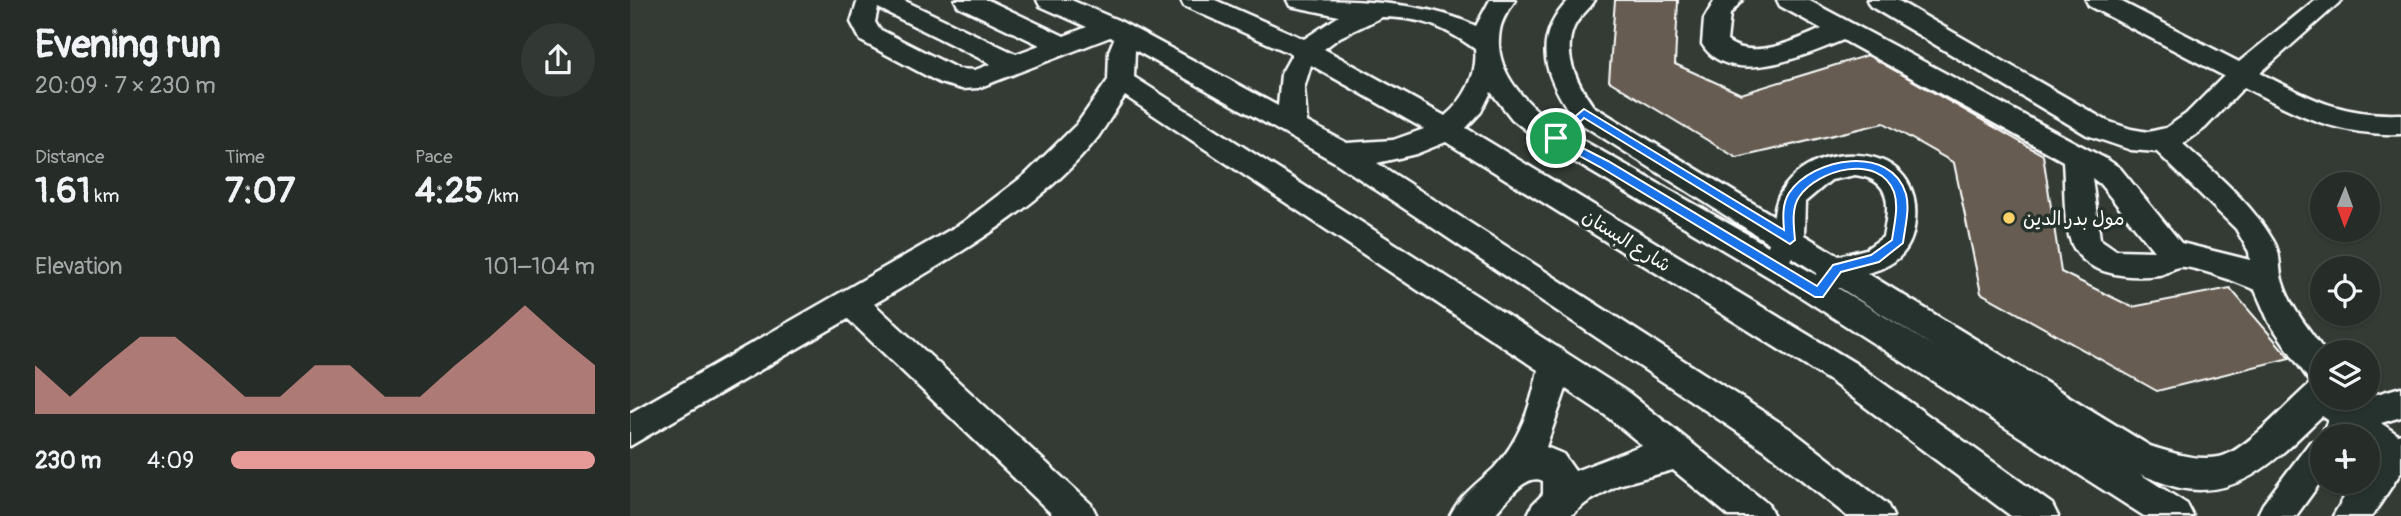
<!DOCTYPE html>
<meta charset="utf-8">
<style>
body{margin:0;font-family:Pangolin,"Playpen Sans Arabic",sans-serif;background:#323833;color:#f1f3f6;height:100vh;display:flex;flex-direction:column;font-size:26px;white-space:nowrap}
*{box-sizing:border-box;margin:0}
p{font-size:23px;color:#a4a7a7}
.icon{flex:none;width:38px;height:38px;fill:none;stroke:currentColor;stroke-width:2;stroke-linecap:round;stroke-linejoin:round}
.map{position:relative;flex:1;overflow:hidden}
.sheet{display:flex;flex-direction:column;background:#262c27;width:630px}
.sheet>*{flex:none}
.needle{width:46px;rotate:181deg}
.controls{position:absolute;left:1680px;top:172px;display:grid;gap:14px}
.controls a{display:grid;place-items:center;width:70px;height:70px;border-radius:50%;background:#262c27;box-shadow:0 2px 5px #0004,0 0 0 2px #424844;font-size:35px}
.pin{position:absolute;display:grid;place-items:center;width:60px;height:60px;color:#fff;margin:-30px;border:4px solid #fff;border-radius:50%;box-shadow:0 2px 7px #0007}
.round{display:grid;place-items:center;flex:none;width:74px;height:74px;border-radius:37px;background:#323833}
.headline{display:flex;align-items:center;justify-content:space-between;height:119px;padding:0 35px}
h1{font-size:38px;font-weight:800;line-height:52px}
.figures{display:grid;grid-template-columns:repeat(3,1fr);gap:10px;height:119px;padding:7px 35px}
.figures div{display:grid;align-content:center}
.figures b{font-size:35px;font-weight:800}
.figures small{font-size:19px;font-weight:400}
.figures p{font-size:19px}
.chart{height:196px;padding:14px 35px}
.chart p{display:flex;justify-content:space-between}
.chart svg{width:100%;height:126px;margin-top:7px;fill:#e69b98;opacity:.7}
ul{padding:0 35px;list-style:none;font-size:23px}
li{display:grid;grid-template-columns:112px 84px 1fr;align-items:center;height:52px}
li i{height:18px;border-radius:9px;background:#e69b98}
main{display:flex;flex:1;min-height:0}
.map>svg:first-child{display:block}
.building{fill:#665c51;stroke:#fff;stroke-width:2}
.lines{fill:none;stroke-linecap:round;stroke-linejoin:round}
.minor-casing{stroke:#fff;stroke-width:5}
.minor{fill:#26332d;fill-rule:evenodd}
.route{fill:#1a73e8;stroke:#fff;stroke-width:2;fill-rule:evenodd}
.poi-dot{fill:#ffd166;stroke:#26332d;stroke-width:2.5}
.labels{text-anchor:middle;stroke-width:7;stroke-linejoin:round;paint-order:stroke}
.poi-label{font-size:19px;fill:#fff;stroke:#26332d;text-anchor:start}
.street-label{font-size:19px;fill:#fff;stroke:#26332d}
</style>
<main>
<section class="sheet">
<div class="headline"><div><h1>Evening run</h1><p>20:09 · 7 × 230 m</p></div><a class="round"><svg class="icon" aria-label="share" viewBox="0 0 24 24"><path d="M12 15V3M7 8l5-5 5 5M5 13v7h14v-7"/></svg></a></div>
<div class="figures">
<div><p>Distance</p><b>1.61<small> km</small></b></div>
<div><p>Time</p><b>7:07</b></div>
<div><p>Pace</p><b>4:25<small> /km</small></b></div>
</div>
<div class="chart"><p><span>Elevation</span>101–104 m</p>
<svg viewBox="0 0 160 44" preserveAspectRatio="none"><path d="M0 44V27L10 38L20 27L30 17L40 17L50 27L60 38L70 38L80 27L90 27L100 38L110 38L120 27L130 17L140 6L150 17L160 27V44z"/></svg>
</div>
<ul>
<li><b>230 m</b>4:09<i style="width:100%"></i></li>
</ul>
</section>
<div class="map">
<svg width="1771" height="516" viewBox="0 0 1771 516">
<rect width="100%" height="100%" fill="#333b34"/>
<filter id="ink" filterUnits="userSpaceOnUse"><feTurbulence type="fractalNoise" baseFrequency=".0143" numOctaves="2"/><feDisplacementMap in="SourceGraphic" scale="14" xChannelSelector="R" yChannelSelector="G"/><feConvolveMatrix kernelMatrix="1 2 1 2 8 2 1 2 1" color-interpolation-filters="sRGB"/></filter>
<g filter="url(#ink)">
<path class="building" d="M985,0H1048L1045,64L1111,94L1238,55L1413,155L1431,272L1502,307L1600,288L1660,358L1527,391L1351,293L1324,163L1254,123L1107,158L979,81Z"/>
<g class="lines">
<g class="minor-casing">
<path id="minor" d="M228,0H273L386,54L410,45L328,6L325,0H358L434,36L457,27L410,6L407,0H441L490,21L648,106L651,74L662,54L554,6L551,0H585L674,39L709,16L660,6L657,0C719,0 792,0 846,26L860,0H885C879,10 872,18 870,30C862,72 898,107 931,128L1138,246L1139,243L945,120C916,79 899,41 939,0H965C959,10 949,16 944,27C932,55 947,83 963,106L1144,216C1150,138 1301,127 1284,228C1280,254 1262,267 1237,273L1520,446C1542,453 1566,461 1589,457C1615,452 1659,401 1681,383L1639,322L1625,290C1612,284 1562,265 1549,267C1542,268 1536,274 1529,275C1496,279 1449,275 1439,236C1433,213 1435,185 1433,161L1213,40C1177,55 1099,89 1072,44L1074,19L1085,0H1112L1100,14L1097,41C1123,61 1166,40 1192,29L1150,6L1147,0H1178L1478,160L1490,168L1551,243L1620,260L1619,252L1606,229L1527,152L1501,150L1457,135L1240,6L1237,0H1267L1477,121L1501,129L1518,132L1536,128L1556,114L1594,76L1459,6L1456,0H1488L1609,62L1685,0H1712L1630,73C1682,99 1710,116 1771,114V134C1707,136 1670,116 1614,87L1575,128L1553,144C1586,174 1622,203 1644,242C1652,255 1648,269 1653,283C1661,309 1680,330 1695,352H1692V397H1718L1723,401L1771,387V417L1751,423L1768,435L1771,434V472L1742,516H1703L1724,481H1738V462L1742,456L1738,453V436H1692V480L1666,516H1627L1633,504L1680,442L1690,438L1698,420L1692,416C1651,454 1613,500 1550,488C1537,485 1523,479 1510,474L1557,504L1563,516H1514L1149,283L911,142L882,119L861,92L851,112L836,128L1225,363L1422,504L1428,516H1381L1203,383L816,142L786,154L747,163L1160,429L1257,504L1263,516H1217L1136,451L703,161L505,50L504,77L999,393L1138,504L1144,516H1099L1043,470L988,485L956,503L940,516H897L903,504L913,494V481C896,471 875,504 863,516H820C829,496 848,483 864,468C890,440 901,406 908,370L495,96C486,109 477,124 468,137C413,208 320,259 244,304L461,504L467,516H424L218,319L0,446V413L332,223L396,174L447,124L478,80L479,51L484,39L480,37L348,88L332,89L310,83L231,41L221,22ZM248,8L361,64L345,70L328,69L249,29L245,22ZM752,17C793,18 812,26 845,49C848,75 834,100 815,116L694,49L710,37ZM681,65L794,129L763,140L717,143L677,122L674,88ZM1225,175C1264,180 1259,207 1253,237L1236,249L1209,256L1174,235L1175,202L1201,180ZM1462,178L1470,184L1524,251L1486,250L1470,239ZM1162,257L1187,273L1186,275L1160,260ZM1208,288H1210L1306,348ZM936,389L975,415L1012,445L945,471L933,454L916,447Z"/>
</g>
<use href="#minor" class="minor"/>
</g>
</g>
<path class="route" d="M954,109L1154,230C1153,218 1152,204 1159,193C1183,157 1261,144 1276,194C1280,209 1275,227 1273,243L1249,262L1211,272L1193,297H1185L970,167L922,141V136ZM954,118L1160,244L1165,240C1164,227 1161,209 1169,197C1188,169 1249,153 1264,192C1269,207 1264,225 1262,240L1241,255L1203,265L1187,286L978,161L933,138Z"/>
<circle class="poi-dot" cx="1379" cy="218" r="7"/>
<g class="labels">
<g class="poi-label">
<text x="1393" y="225">مول بدر الدين</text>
</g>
<g class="street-label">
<text transform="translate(997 240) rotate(32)" y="7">شارع البستان</text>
</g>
</g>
</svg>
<div class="controls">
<a><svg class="needle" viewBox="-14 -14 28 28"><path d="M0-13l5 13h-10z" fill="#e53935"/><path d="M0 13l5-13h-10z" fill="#a4a7a7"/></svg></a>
<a><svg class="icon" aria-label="locate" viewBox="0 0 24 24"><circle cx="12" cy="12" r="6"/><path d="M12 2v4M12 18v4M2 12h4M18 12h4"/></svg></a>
<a><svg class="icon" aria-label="layers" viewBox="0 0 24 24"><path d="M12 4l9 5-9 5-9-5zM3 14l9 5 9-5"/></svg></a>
<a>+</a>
</div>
<div class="pin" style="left:926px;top:138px;background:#1e9e55"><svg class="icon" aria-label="arrive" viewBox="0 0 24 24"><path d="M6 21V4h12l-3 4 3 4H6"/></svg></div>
</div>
</main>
